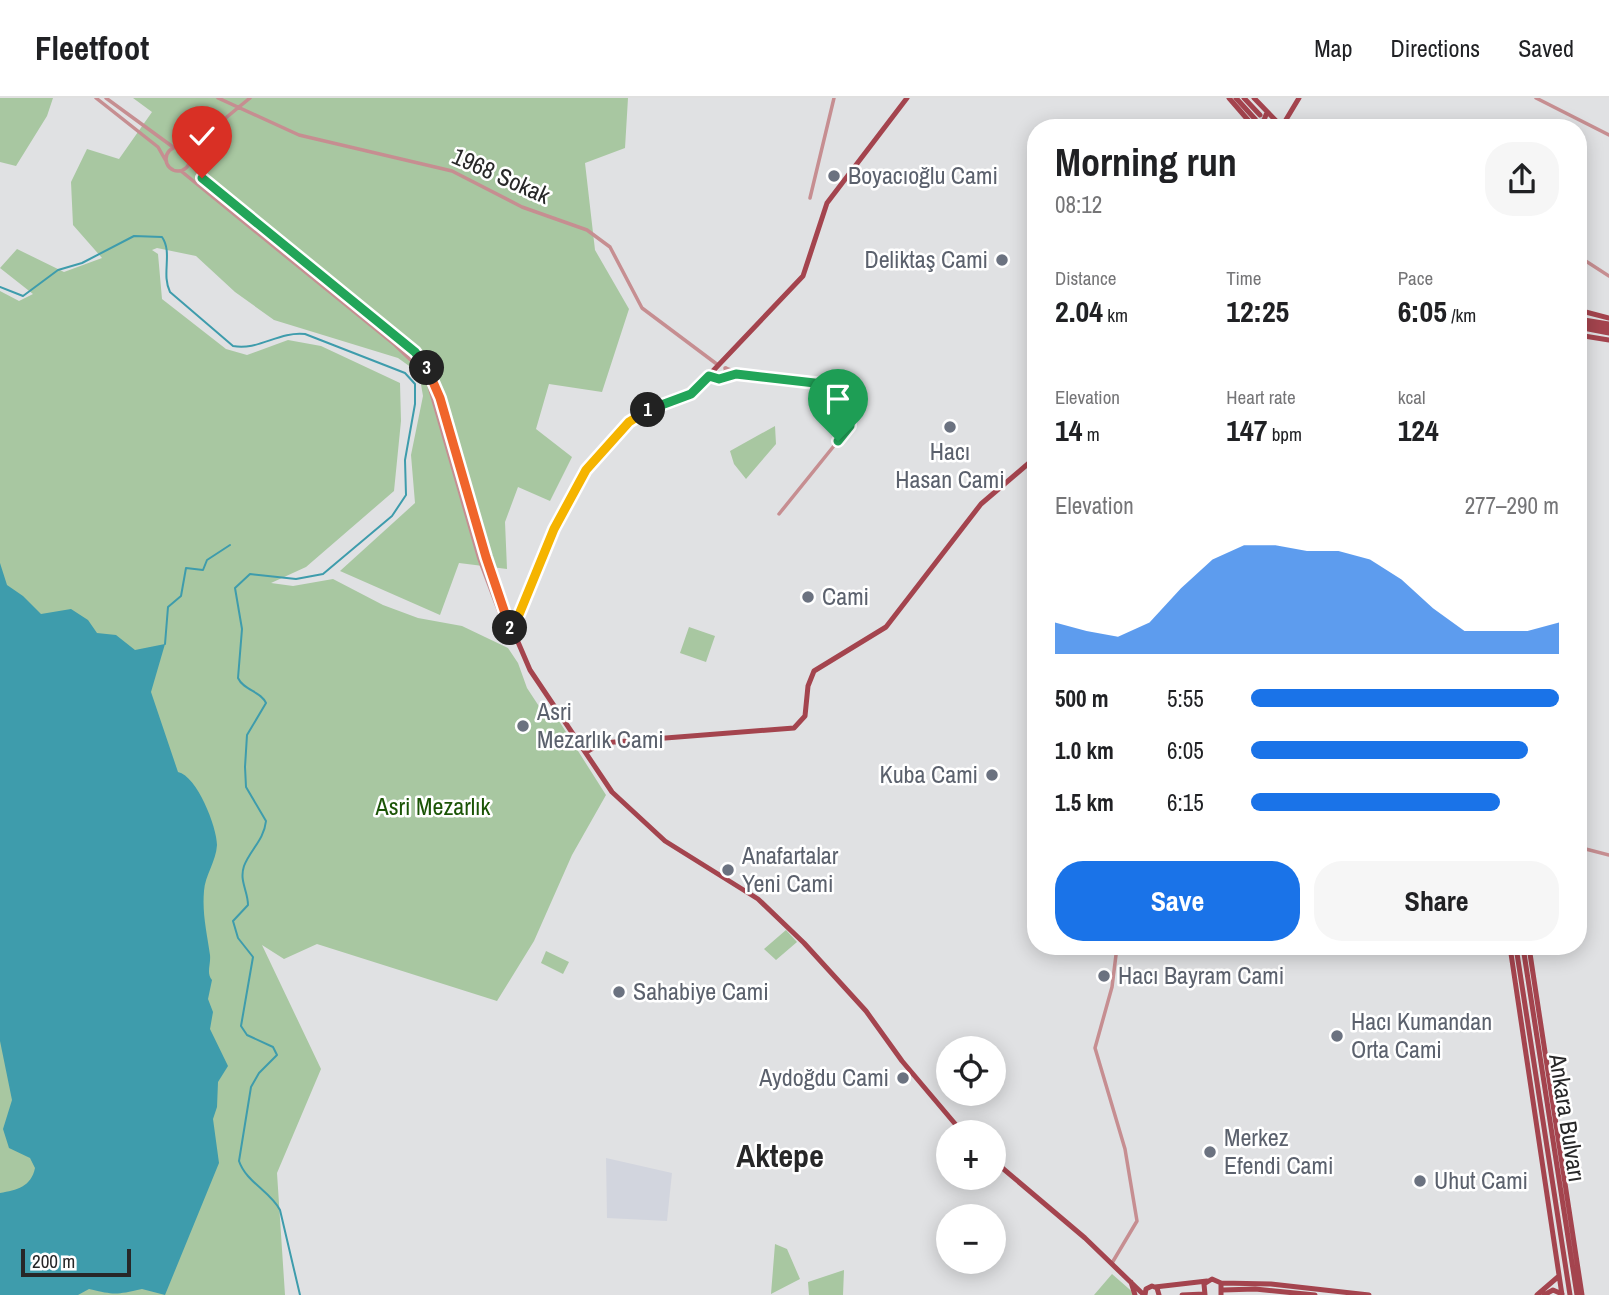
<!DOCTYPE html>
<meta charset="utf-8">
<style>
body{margin:0;font-family:"Archivo Narrow",sans-serif;background:#f6f6f6;color:#202124;height:100vh;display:flex;flex-direction:column;font-size:26px;white-space:nowrap}
*{box-sizing:border-box;margin:0}
p{font-size:23px;color:#757577}
.icon{flex:none;width:38px;height:38px;fill:none;stroke:currentColor;stroke-width:2;stroke-linecap:round;stroke-linejoin:round}
.map{position:relative;flex:1;overflow:hidden}
.drawer{position:absolute;left:1027px;top:21px;width:560px;height:836px;display:flex;flex-direction:column;background:#fff;border-radius:28px;box-shadow:0 4px 18px #0003}
.drawer>*{flex:none}
.tools{position:absolute;left:936px;top:938px;display:grid;gap:14px}
.tools a{display:grid;place-items:center;width:70px;height:70px;border-radius:50%;background:#fff;box-shadow:0 4px 18px #0003;font-size:35px}
.scale{position:absolute;left:21px;bottom:18px;width:110px;box-sizing:border-box;padding-left:7px;border:4px solid #272728;border-top:0;font-size:19px;line-height:24px;white-space:nowrap;color:#272728;-webkit-text-stroke:5px #fff;paint-order:stroke}
.pin{position:absolute;display:grid;place-items:center;width:60px;height:60px;color:#fff;margin:-72px -30px;border-radius:50% 50% 50% 0;rotate:-45deg;box-shadow:0 0 7px #0007}
.pin .icon{rotate:45deg}
.km{position:absolute;width:35px;height:35px;margin:-18px;border-radius:50%;background:#222;color:#fff;font-size:19px;line-height:35px;text-align:center}
.round{display:grid;place-items:center;flex:none;width:74px;height:74px;border-radius:28px;background:#f6f6f6}
.headline{display:flex;align-items:center;justify-content:space-between;height:119px;padding:0 28px}
h1{font-size:38px;font-weight:700;line-height:52px}
.stats{display:grid;grid-template-columns:repeat(3,1fr);gap:10px;height:119px;padding:7px 28px}
.stats div{display:grid;align-content:center}
.stats b{font-size:30px;font-weight:700}
.stats small{font-size:19px;font-weight:400}
.stats p{font-size:19px}
.chart{height:196px;padding:14px 28px}
.chart p{display:flex;justify-content:space-between}
.chart svg{width:100%;height:126px;margin-top:7px;fill:#1a73e8;opacity:.7}
.button{display:flex;gap:14px;margin-top:auto;padding:14px 28px}
.button a{flex:1;height:80px;border-radius:28px;background:#1a73e8;color:#fff;font-size:28px;font-weight:700;line-height:80px;text-align:center}
.button a+a{background:#f6f6f6;color:#202124}
ul{padding:0 28px;list-style:none;font-size:23px}
li{display:grid;grid-template-columns:112px 84px 1fr;align-items:center;height:52px}
li i{height:18px;border-radius:9px;background:#1a73e8}
header{display:flex;align-items:center;gap:42px;box-sizing:border-box;height:98px;padding:0 35px;background:#fff;border-bottom:2px solid #e0e0e0}
header strong{font-size:33px}
nav{display:flex;gap:38px;margin-inline-start:auto;font-size:24px}
.map>svg:first-child{display:block}
.built{fill:#d2d5de}
.green{fill:#a8c7a1}
.water{fill:#3e9cac}
.lines{fill:none;stroke-linecap:round;stroke-linejoin:round}
.stream{stroke:#3e9cac;stroke-width:2}
.major-tunnel{stroke:#bbbcbe;stroke-width:5;stroke-dasharray:5 2.5;stroke-linecap:butt}
.minor{stroke:#c68e91;stroke-width:3.5}
.major{stroke:#a4444e;stroke-width:5}
.split-1-casing{stroke:#fff;stroke-width:14}
.split-2-casing{stroke:#fff;stroke-width:14}
.split-3-casing{stroke:#fff;stroke-width:14}
.split-4-casing{stroke:#fff;stroke-width:14}
.split-1{stroke:#22a559;stroke-width:9}
.split-2{stroke:#f5b400;stroke-width:9}
.split-3{stroke:#f0652b;stroke-width:9}
.split-4{stroke:#22a559;stroke-width:9}
.worship-dot{fill:#6b7280;stroke:#fff;stroke-width:2.5}
.labels{text-anchor:middle;stroke-width:5;stroke-linejoin:round;paint-order:stroke}
.street-label{font-size:24px;fill:#272728;stroke:#fff}
.worship-label{font-size:24px;fill:#5b616d;stroke:#fff;text-anchor:start}
.park-label{font-size:24px;fill:#1b5406;stroke:#fff}
.district-label{font-size:32px;font-weight:bold;fill:#272728;stroke:#fff}
</style>
<header>
<strong>Fleetfoot</strong>
<nav><a>Map</a><a>Directions</a><a>Saved</a></nav>
</header>
<div class="map">
<svg width="1609" height="1197" viewBox="0 0 1609 1197">
<rect width="100%" height="100%" fill="#e0e1e3"/>
<path class="built" d="M606,1060L672,1075L667,1123L607,1120Z"/>
<path class="green" d="M0,0H53L47,18L16,68L0,64Z
M133,0H628L625,50L585,65L595,152L629,211L602,294L549,286L536,331L572,359L550,403L518,389L505,424L507,471L459,465L440,517L340,473L415,405L411,357L423,298L419,275L398,260L274,222L235,194L196,158L157,150L152,152L158,156L162,201L226,251L247,257L288,242L321,248L400,285L401,323L394,393L306,469L271,485L293,488L333,481L383,507L418,520L462,528L508,550L518,565L527,590L550,625L559,623L606,697L572,757L534,843L497,903L317,846L284,861L262,847L321,971L277,1075L285,1197H0V193L19,203L33,196L0,170L17,151L64,174L102,160L73,127L71,84L87,51L119,61L152,14Z
M775,328L776,346L746,381L734,366L730,353Z
M689,529L715,538L706,564L680,555Z
M786,832L797,844L776,862L764,851Z
M546,853L569,864L563,876L541,865Z
M775,1146L787,1151L800,1181L771,1196Z
M844,1172L843,1197H809L808,1184Z
M1112,1176L1136,1197H1094Z"/>
<path class="water" d="M0,465L7,487L23,498L41,516L71,511L88,522L97,535L116,537L135,552L165,546L151,594L178,674C197,678 217,729 217,747C216,764 205,777 204,793C202,816 207,835 210,857C211,867 206,875 212,882L208,901L213,914L210,931L228,968L218,984L217,1009L213,1021L219,1065L165,1197L142,1191C115,1197 115,1197 89,1191L78,1197H0V1095C17,1092 31,1089 35,1070L30,1060L9,1050L3,1031L12,1002L0,943Z"/>
<g class="lines">
<path class="stream" d="M0,189L23,198L58,172L82,165L134,138L162,139C173,155 161,176 170,194L233,248C258,253 279,233 305,236L405,275L415,286V306L405,362L406,397L392,418L323,476L296,481L250,476L235,490L242,531L238,580C244,593 261,593 266,605L247,637L245,669L246,689L266,723C264,742 250,752 244,768C239,783 248,793 248,807L233,823L238,840L253,859L241,928L247,937L273,949L277,957L259,975L251,989L239,1063C246,1084 270,1093 280,1112L300,1197
M165,546L168,509L181,498L186,470L203,472L207,462L230,447"/>
<path class="major-tunnel" d="M1262,19L1272,30
M1255,21L1263,30"/>
<path class="minor" d="M96,0L158,49L166,63
M106,0L173,49
M218,0L299,37L452,73L522,109L587,132L610,149L642,210L718,267
M1536,0L1609,37
M166 61a12 12 0 1 1 24 0a12 12 0 1 1-24 0Z
M181,49L194,46L250,0
M190,65L202,80L415,254C447,293 456,353 469,401C482,447 497,491 512,536
M181,73L395,247L418,269L429,288L479,461L508,538
M810,100L834,0
M1578,158L1609,178
M725,270L748,278L850,289V328L779,416
M709,278L722,281L726,270
M1578,749L1609,757
M1112,1165L1137,1123L1125,1051L1095,950L1112,889L1117,849"/>
<path class="major" d="M907,0L827,105L803,178L691,296L640,315L586,372L554,431L518,519L515,537L530,572L612,694L665,743L758,801L804,845L866,913L902,963L962,1034
M1229,0L1255,30
M1236,0L1255,21
M1244,0L1260,17
M1254,0L1283,30
M1253,27L1263,25L1267,14
M1281,30L1299,0
M1578,212L1609,220
M1578,221L1609,226
M1578,226L1609,231
M1578,229L1609,235
M1578,237L1609,242
M515,537L508,538L511,544L516,541
M586,654L602,645L794,630L805,618L808,588L814,573L886,529L981,406L1036,359
M1510,849L1562,1197
M1516,849L1570,1197
M1523,849L1577,1197
M1529,849L1582,1197
M994,1063L1085,1140L1144,1197
M1131,1184L1135,1197
M1221,1185L1271,1186L1369,1197
M1155,1189L1207,1183
M1223,1192L1255,1191L1315,1197
M1145,1197L1146,1191L1152,1188L1157,1190L1159,1197
M1182,1197L1204,1196
M1205,1197L1204,1186L1212,1181L1221,1185V1197
M1537,1197L1559,1178
M1544,1197L1553,1192L1562,1196"/>
</g>
<g class="lines">
<g class="split-1-casing">
<path id="split-1" d="M648,312L691,296L709,278L719,281L736,276L850,289V328L838,343"/>
</g>
<g class="split-2-casing">
<path id="split-2" d="M510,530L512,536L515,534L518,519L554,431L586,372L629,324L648,312"/>
</g>
<g class="split-3-casing">
<path id="split-3" d="M427,270L440,300L486,459L510,530"/>
</g>
<g class="split-4-casing">
<path id="split-4" d="M202,80L415,254L427,270"/>
</g>
<use href="#split-1" class="split-1"/>
<use href="#split-2" class="split-2"/>
<use href="#split-3" class="split-3"/>
<use href="#split-4" class="split-4"/>
</g>
<g class="worship-dot">
<circle cx="834" cy="78" r="7"/>
<circle cx="1002" cy="162" r="7"/>
<circle cx="950" cy="329" r="7"/>
<circle cx="808" cy="499" r="7"/>
<circle cx="523" cy="628" r="7"/>
<circle cx="992" cy="677" r="7"/>
<circle cx="728" cy="772" r="7"/>
<circle cx="1104" cy="878" r="7"/>
<circle cx="619" cy="894" r="7"/>
<circle cx="1337" cy="938" r="7"/>
<circle cx="903" cy="980" r="7"/>
<circle cx="1210" cy="1054" r="7"/>
<circle cx="1420" cy="1083" r="7"/>
</g>
<g class="labels">
<g class="street-label">
<text transform="translate(501 78) rotate(24)" y="8">1968 Sokak</text>
<text transform="translate(1567 1020) rotate(81)" y="8">Ankara Bulvarı</text>
</g>
<g class="worship-label">
<text x="848" y="86">Boyacıoğlu Cami</text>
<text x="988" y="170" text-anchor="end">Deliktaş Cami</text>
<text x="950" y="362" text-anchor="middle">Hacı<tspan x="950" dy="28">Hasan Cami</tspan></text>
<text x="822" y="507">Cami</text>
<text x="537" y="622">Asri<tspan x="537" dy="28">Mezarlık Cami</tspan></text>
<text x="978" y="685" text-anchor="end">Kuba Cami</text>
<text x="742" y="766">Anafartalar<tspan x="742" dy="28">Yeni Cami</tspan></text>
<text x="1118" y="886">Hacı Bayram Cami</text>
<text x="633" y="902">Sahabiye Cami</text>
<text x="1351" y="932">Hacı Kumandan<tspan x="1351" dy="28">Orta Cami</tspan></text>
<text x="889" y="988" text-anchor="end">Aydoğdu Cami</text>
<text x="1224" y="1048">Merkez<tspan x="1224" dy="28">Efendi Cami</tspan></text>
<text x="1434" y="1091">Uhut Cami</text>
</g>
<g class="park-label">
<text x="433" y="717">Asri Mezarlık</text>
</g>
<g class="district-label">
<text x="780" y="1069">Aktepe</text>
</g>
</g>
</svg>
<div class="tools">
<a><svg class="icon" aria-label="locate" viewBox="0 0 24 24"><circle cx="12" cy="12" r="6"/><path d="M12 2v4M12 18v4M2 12h4M18 12h4"/></svg></a>
<a>+</a>
<a>−</a>
</div>
<div class="scale">200 m</div>
<div class="pin" style="left:838px;top:343px;background:#1e9e55"><svg class="icon" aria-label="arrive" viewBox="0 0 24 24"><path d="M6 21V4h12l-3 4 3 4H6"/></svg></div>
<div class="pin" style="left:202px;top:80px;background:#d93025"><svg class="icon" aria-label="check" viewBox="0 0 24 24"><path d="M5 12l5 5 9-10"/></svg></div>
<b class="km" style="left:648px;top:312px">1</b>
<b class="km" style="left:510px;top:530px">2</b>
<b class="km" style="left:427px;top:270px">3</b>
<section class="drawer">
<div class="headline"><div><h1>Morning run</h1><p>08:12</p></div><a class="round"><svg class="icon" aria-label="share" viewBox="0 0 24 24"><path d="M12 15V3M7 8l5-5 5 5M5 13v7h14v-7"/></svg></a></div>
<div class="stats">
<div><p>Distance</p><b>2.04<small> km</small></b></div>
<div><p>Time</p><b>12:25</b></div>
<div><p>Pace</p><b>6:05<small> /km</small></b></div>
</div>
<div class="stats">
<div><p>Elevation</p><b>14<small> m</small></b></div>
<div><p>Heart rate</p><b>147<small> bpm</small></b></div>
<div><p>kcal</p><b>124</b></div>
</div>
<div class="chart"><p><span>Elevation</span>277–290 m</p>
<svg viewBox="0 0 160 44" preserveAspectRatio="none"><path d="M0 44V33L10 36L20 38L30 33L40 21L50 11L60 6L70 6L80 8L90 8L100 11L110 18L120 28L130 36L140 36L150 36L160 33V44z"/></svg>
</div>
<ul>
<li><b>500 m</b>5:55<i style="width:100%"></i></li>
<li><b>1.0 km</b>6:05<i style="width:90%"></i></li>
<li><b>1.5 km</b>6:15<i style="width:81%"></i></li>
</ul>
<div class="button"><a>Save</a><a>Share</a></div>
</section>
</div>
